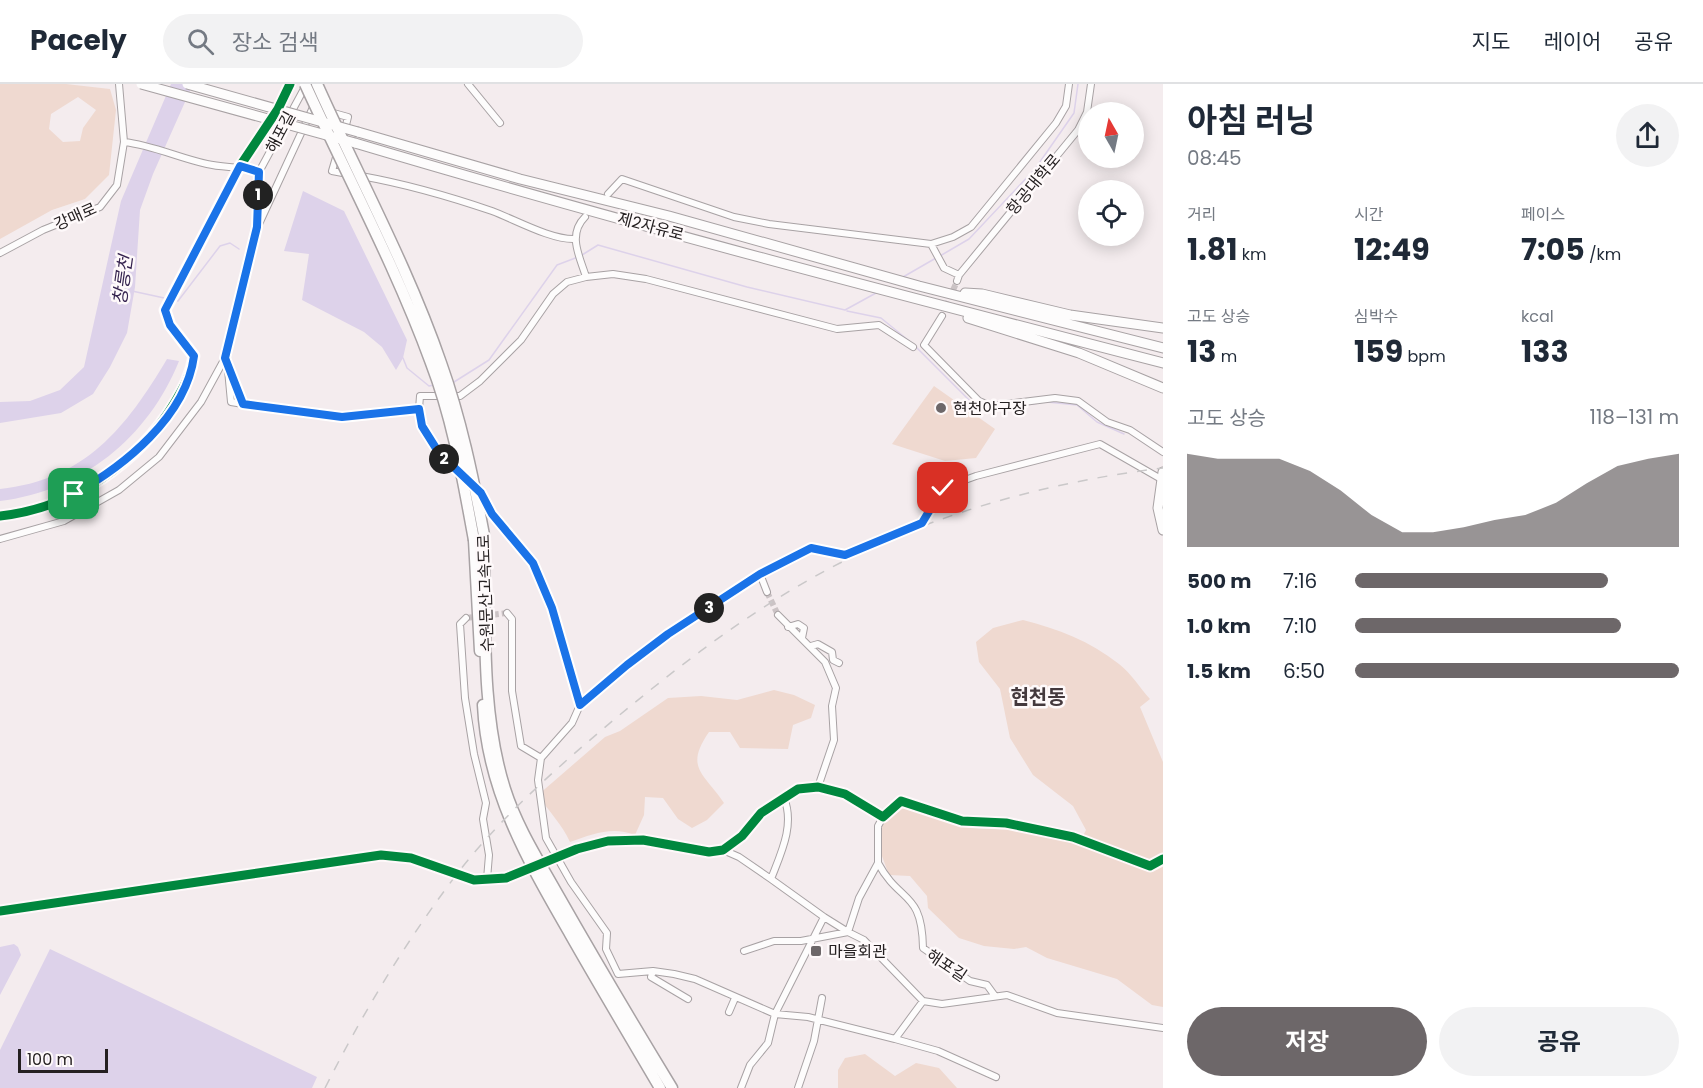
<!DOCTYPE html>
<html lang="ko">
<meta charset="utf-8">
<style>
body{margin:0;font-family:Poppins,"Noto Sans KR",sans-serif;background:#f2f2f3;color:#1f2937;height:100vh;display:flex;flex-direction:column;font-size:22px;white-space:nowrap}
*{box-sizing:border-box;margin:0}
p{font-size:20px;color:#747a83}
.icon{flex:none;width:33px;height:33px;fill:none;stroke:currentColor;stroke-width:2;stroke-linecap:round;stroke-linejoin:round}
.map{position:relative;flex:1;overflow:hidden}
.sheet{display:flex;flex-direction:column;background:#fff;width:540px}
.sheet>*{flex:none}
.needle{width:39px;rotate:351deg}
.tools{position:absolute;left:1078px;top:18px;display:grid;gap:12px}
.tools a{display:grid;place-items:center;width:66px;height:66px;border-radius:50%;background:#fff;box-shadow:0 3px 15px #0003;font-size:30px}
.scale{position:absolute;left:18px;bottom:15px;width:90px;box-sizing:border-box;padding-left:6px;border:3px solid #252021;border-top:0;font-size:16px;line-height:21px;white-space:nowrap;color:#252021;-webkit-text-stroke:4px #fef9fa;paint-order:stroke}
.pin{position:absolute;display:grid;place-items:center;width:51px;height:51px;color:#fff;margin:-26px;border-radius:12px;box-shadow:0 3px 9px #0006}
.km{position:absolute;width:30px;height:30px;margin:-15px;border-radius:50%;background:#222;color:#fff;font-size:16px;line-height:30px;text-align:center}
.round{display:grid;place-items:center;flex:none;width:63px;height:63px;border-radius:32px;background:#f2f2f3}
.summary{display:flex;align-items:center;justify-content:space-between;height:102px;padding:0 24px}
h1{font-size:33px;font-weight:700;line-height:45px}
.stats{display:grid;grid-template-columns:repeat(3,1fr);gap:9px;height:102px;padding:6px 24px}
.stats div{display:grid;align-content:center}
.stats b{font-size:30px;font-weight:700}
.stats small{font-size:16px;font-weight:400}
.stats p{font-size:16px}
.chart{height:168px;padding:12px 24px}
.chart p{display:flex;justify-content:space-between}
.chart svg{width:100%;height:108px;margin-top:6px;fill:#6d6769;opacity:.7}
.cta{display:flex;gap:12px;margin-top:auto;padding:12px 24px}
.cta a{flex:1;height:69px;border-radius:36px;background:#6d6769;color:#fff;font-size:24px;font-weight:700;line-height:69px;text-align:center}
.cta a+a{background:#f2f2f3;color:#1f2937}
ul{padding:0 24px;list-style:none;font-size:20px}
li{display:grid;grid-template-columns:96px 72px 1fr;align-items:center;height:45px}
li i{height:15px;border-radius:8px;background:#6d6769}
header{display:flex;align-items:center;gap:36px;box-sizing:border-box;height:84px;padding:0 30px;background:#fff;border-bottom:2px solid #e0e1e3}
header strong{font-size:28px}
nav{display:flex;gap:33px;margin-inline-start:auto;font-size:21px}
.search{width:420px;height:54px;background:#f2f2f3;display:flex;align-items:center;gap:15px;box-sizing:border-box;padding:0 21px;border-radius:33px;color:#747a83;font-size:22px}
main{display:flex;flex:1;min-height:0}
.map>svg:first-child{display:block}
.green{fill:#efd9d0;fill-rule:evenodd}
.water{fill:#ddd2ea}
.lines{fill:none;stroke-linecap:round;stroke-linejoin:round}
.stream{stroke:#ddd2ea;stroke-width:1.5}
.minor-tunnel{stroke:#cbc3c5;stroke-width:6;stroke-dasharray:6 3;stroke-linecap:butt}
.minor-casing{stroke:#a8a2a4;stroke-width:8}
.trunk-casing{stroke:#a8a2a4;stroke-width:11}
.motorway-casing{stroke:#a8a2a4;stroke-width:13}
.minor{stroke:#fdfcfc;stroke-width:6}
.trunk{stroke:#fdfcfc;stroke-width:9}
.motorway{stroke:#fdfcfc;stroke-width:10}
.rail{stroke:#cac8c9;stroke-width:1.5;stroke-dasharray:10 10;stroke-linecap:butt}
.minor-bridge-casing{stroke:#a8a2a4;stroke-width:8;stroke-linecap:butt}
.trunk-bridge-casing{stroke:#a8a2a4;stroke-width:11;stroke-linecap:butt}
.motorway-bridge-casing{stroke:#a8a2a4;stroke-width:13;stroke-linecap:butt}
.minor-bridge{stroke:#fdfcfc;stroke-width:6}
.trunk-bridge{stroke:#fdfcfc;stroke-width:9}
.motorway-bridge{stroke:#fdfcfc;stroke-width:10}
.cycleway-casing{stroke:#fef9fa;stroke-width:13}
.cycleway{stroke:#00873e;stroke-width:9}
.route-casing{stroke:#fff;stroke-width:12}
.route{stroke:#1a73e8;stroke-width:8}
.poi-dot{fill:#6d6769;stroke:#fef9fa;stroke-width:2}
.labels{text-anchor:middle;stroke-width:5;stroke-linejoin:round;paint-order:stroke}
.street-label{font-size:16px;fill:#252021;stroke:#fef9fa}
.poi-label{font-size:16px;fill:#252021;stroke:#fef9fa;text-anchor:start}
.water-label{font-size:18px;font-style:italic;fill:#362450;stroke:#fef9fa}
.quarter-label{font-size:20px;font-weight:bold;fill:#44393d;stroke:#fef9fa}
</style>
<header>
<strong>Pacely</strong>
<div class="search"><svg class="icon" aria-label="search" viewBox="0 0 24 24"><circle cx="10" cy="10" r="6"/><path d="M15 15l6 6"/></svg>장소 검색</div>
<nav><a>지도</a><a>레이어</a><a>공유</a></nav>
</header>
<main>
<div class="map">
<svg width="1163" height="1004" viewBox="0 0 1163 1004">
<rect width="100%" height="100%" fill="#f4ecee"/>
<path class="green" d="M0,0H66L110,5L116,26L109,91L85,115L52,126L0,155ZM78,13L96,26L83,44L80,57L63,58L49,45L51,30Z
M934,302L995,345L976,374L945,377L892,360Z
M1023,536C1058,545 1090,557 1119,580C1131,589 1140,604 1150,615L1140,623L1163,678V923L1152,921L1117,895L1047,874L1026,863L1014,865L984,862L959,854L928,824L927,812L910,792L889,791L879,764L882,741L903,724L927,728L970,744L1013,746L1079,760L1086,746L1073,722L1033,691L1010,654L1000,605L979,578L976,558L993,544Z
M774,606L794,611L815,621L811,634L793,641L788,665L740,664L730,648H709C684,684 704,689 724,719L707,736L692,744L678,735L663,714L645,713L644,731L635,751C612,742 593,750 570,758C562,740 549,728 538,711L605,653L620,647L668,614L701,612L737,616Z
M865,970L895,992L916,979L939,984L957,1004H838V986L845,974Z"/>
<path class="water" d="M171,0H193L153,90L140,126L135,203L127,249L110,283L93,310L61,329L0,339V318L30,317L60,306L84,283L121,117Z
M303,107L344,127L407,256L403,274L396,286L382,263L364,248L302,216L309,170L284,167Z
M167,275L179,277C148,354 82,407 0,417V405C85,396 126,344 167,275Z
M14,860L18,863L21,871L0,911V863Z
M50,865L317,993L312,1004H0V966Z"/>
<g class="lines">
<path class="stream" d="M582,171L598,161L747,203L845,226L876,209
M940,172L969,155L1035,85L1074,29L1078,0
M903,193L936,174
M132,207L178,217L220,162L230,159L239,165
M847,227L881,234L908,256
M914,261L973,320L994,326L1039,319
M403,274L407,284L429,302L434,301
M454,298L489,276L557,181L578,173
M1047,318L1077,321L1097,338L1124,350"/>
<path class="minor-tunnel" d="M946,223L957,197
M767,508L778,531
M466,534L507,529"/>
<g class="minor-casing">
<path id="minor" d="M468,0L500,39
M330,28L348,33L345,45
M124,58C152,61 179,74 207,80C224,84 241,82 259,88
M337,70L332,87L348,90
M361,92C406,100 448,112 492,127C516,136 551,156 575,155
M608,110L622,95L734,133L769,140L931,160L944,184L959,191L957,197
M585,133C567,151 580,173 586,193
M259,140L315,19
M931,160L953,153L971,143L1056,39L1066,22L1069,0
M0,169L43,146L100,123L117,101L124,58L119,0
M959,191L1078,46L1087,28L1091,0
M942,232L924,261L979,317L991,322L1055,314L1078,317L1107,338L1130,346L1163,368
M225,274L243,320L342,333L419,325L420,312H460L480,297L521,256L553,210L567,198L586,193L613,190L646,195L837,245L879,241L913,263
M228,286L231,318L243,320
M419,325C424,353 440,370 460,389
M476,404L492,431L533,479L552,524L580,621L626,581L668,550L760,490L811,464L845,471L922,439L943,404L976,392L1100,360L1161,395
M0,455L64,437L119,406L159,373L201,318L225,274L257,143L259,88L306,1
M760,490L767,508
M507,529L512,535V607L521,662L541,674
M778,531L825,578L836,604L832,622L834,656L818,703
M466,534L460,540L465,614L474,670L486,719L483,735L489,771L487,795
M788,543L798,540L804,544L802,554
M811,562L818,560L832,568L833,576L839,579
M580,621L572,639L541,674L538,696L546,754L571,798L607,849L606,865L618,890L653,887L674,890L695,895L775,930L808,933L895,955L923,917L942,920L1007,911L1057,929L1163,944
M577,765L608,757L643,756L709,768L723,766L742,752L761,729L798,705L818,703L845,710L883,733L901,717L962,737L1006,739L1073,753L1150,782L1163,775
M723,766L739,773L771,795
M878,779C900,820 922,806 923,864L970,897L987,901L995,912
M0,827L381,771L411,774L465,794H506
M824,833L848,848L859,814L878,779V742L883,733
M744,867L774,857H801L848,848L864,856L923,917
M653,887L651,893L688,915
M729,928L735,914
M895,955L938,967L996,993
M741,1004L750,981L768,959L775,930L824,833L771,795C781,769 795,741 784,714
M798,1004L814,957L822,914"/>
</g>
<g class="trunk-casing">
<path id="trunk" d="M358,48L520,95L669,132L919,202L1163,264
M355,59C623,139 893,209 1163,279
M965,209L982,210L1070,231L1163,244
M968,234L1079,269L1163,304
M1163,388L1158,424L1163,446"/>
</g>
<g class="motorway-casing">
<path id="motorway" d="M484,451C486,533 480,627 505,705C517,743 539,777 558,811C595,876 633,940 672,1004
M474,456L480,567
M483,621C487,707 528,777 570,850C599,901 630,953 660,1004"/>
</g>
<use href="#minor" class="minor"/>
<use href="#trunk" class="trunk"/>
<use href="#motorway" class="motorway"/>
<path class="rail" d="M325,1004C364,927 407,855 460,786C505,729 560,681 616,634C686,576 758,521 840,479C938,428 1054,397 1163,384"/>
<g class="minor-bridge-casing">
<path id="minor-bridge" d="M506,794L577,765"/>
</g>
<g class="trunk-bridge-casing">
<path id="trunk-bridge" d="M141,0L355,59
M187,0L358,48"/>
</g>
<g class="motorway-bridge-casing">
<path id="motorway-bridge" d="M305,0C347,92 396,183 431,279C453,336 463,397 474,456
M317,0C358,92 408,183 441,279C461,335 473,393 484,451"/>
</g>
<use href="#minor-bridge" class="minor-bridge"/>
<use href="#trunk-bridge" class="trunk-bridge"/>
<use href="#motorway-bridge" class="motorway-bridge"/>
<g class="cycleway-casing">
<path id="cycleway" d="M0,432C72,424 138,380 175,318C184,303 191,290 194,272L170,241L165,226L240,82L278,25L290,0
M0,827L381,771L411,774L474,796L506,794L577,765L608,757L643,756L709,768L723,766L742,752L761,729L798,705L818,703L845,710L883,733L901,717L962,737L1006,739L1073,753L1150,782L1163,775"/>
</g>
<use href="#cycleway" class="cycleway"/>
</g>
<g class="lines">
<g class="route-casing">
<path id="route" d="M74,410C124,382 186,333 194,272L170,241L165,226L240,82L259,88L257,143L225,274L243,320L342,333L419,325L422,342L439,369L481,409L492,430L533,479L552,524L580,621L627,581L668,550L760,490L811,464L845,471L922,439L943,404"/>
</g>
<use href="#route" class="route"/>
</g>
<g class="poi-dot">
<circle cx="941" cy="324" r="6"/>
<rect x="810" y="861" width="12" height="12" rx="3"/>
</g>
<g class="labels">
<g class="street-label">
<text transform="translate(280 48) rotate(-62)" y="6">해포길</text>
<text transform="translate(1033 100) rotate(-50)" y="6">항공대학로</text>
<text transform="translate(75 132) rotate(-24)" y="6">강매로</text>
<text transform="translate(651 142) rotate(15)" y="6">제2자유로</text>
<text transform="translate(485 509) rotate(-92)" y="6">수원문산고속도로</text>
<text transform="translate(947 881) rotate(34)" y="6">해포길</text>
</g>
<g class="poi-label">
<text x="953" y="330">현천야구장</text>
<text x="828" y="873">마을회관</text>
</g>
<g class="water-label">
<text transform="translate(123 196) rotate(-82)" y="6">창릉천</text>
</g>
<g class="quarter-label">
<text x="1038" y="620">현천동</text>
</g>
</g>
</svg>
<div class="tools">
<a><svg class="needle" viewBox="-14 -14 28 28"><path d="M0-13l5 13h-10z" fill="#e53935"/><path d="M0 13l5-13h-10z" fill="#747a83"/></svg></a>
<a><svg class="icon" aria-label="locate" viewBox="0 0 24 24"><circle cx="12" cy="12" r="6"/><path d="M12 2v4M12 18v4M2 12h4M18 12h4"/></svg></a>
</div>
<div class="scale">100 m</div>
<div class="pin" style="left:74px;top:410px;background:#1e9e55"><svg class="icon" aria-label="arrive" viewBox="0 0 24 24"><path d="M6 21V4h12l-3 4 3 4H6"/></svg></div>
<div class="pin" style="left:943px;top:404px;background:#d93025"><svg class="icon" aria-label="check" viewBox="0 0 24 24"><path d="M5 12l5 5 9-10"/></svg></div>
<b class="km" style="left:258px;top:111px">1</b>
<b class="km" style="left:444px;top:375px">2</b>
<b class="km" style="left:709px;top:524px">3</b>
</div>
<section class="sheet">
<div class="summary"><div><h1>아침 러닝</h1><p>08:45</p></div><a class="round"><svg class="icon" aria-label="share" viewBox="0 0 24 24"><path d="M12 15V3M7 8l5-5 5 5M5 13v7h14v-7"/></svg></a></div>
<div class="stats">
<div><p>거리</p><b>1.81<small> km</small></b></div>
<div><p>시간</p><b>12:49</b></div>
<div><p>페이스</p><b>7:05<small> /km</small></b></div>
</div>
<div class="stats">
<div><p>고도 상승</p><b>13<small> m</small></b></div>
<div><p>심박수</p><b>159<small> bpm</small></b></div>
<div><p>kcal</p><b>133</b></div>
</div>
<div class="chart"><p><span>고도 상승</span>118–131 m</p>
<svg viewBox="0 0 160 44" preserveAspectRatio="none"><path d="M0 44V6L10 8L20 8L30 8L40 13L50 21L60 31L70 38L80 38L90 36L100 33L110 31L120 26L130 18L140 11L150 8L160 6V44z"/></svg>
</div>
<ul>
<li><b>500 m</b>7:16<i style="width:78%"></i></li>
<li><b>1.0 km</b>7:10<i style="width:82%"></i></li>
<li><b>1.5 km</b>6:50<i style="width:100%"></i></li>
</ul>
<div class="cta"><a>저장</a><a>공유</a></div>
</section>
</main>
